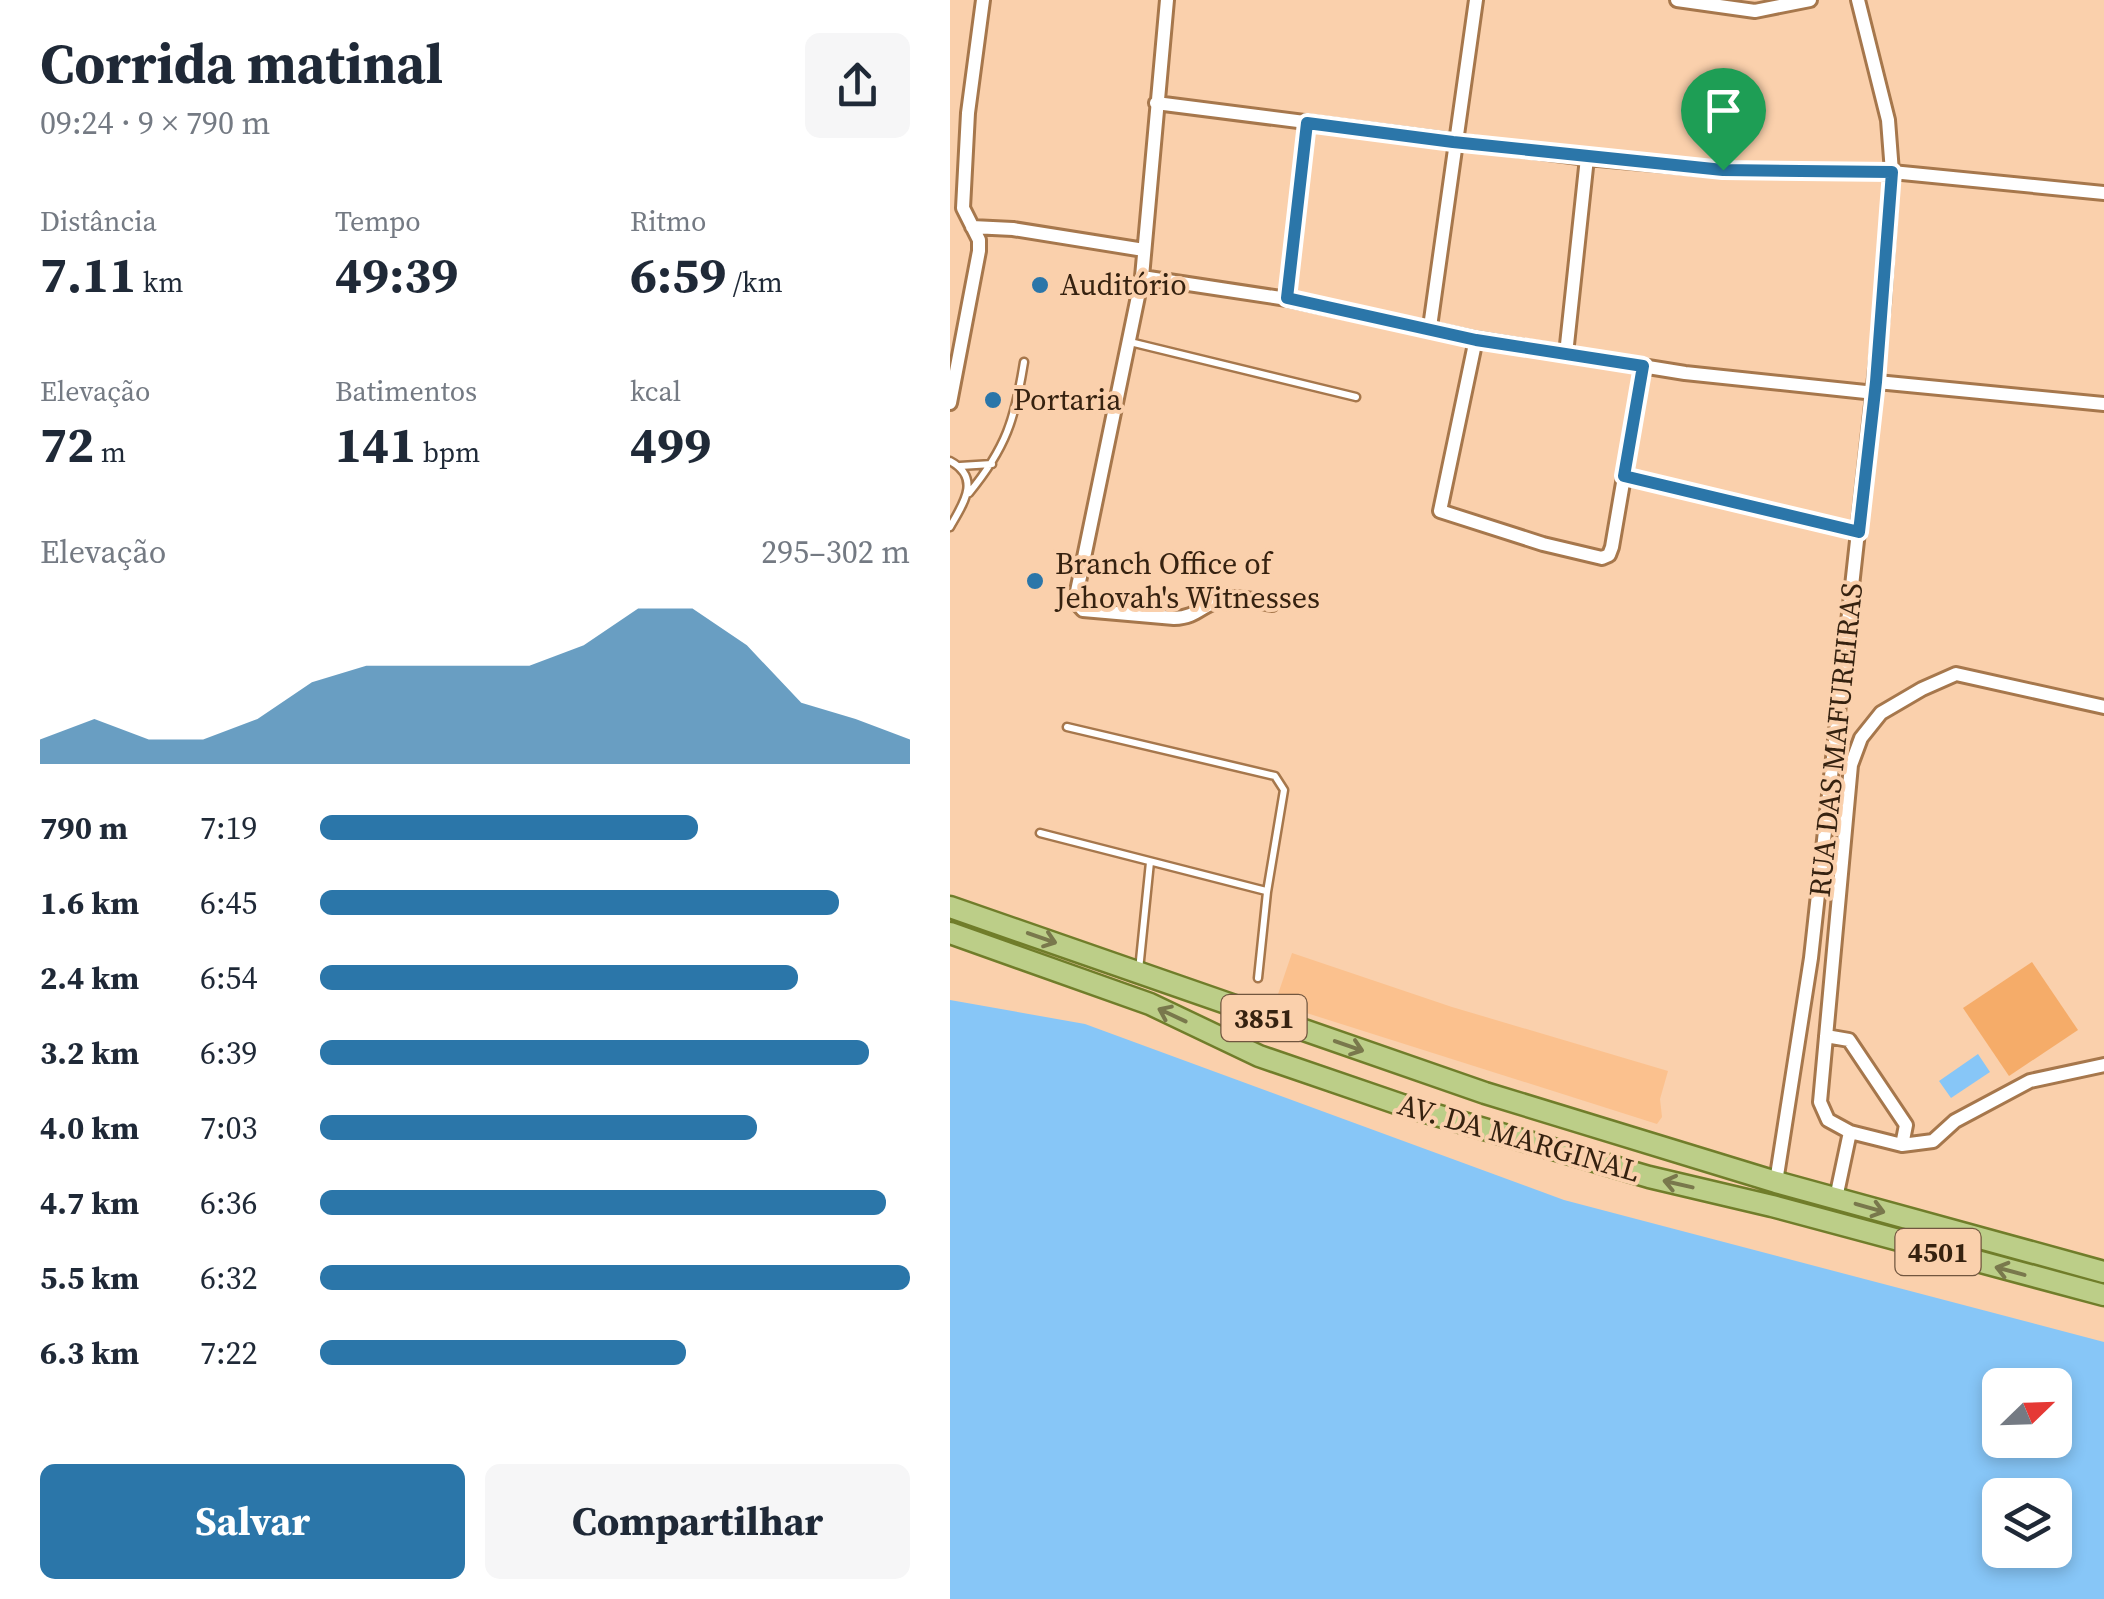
<!DOCTYPE html>
<html lang="pt">
<meta charset="utf-8">
<style>
body{margin:0;font-family:"Source Serif 4",serif;background:#f6f6f7;color:#1f2937;height:100vh;display:flex;flex-direction:column;font-size:38px;white-space:nowrap}
*{box-sizing:border-box;margin:0}
p{font-size:32px;color:#747a83}
.icon{flex:none;width:55px;height:55px;fill:none;stroke:currentColor;stroke-width:2;stroke-linecap:round;stroke-linejoin:round}
.map{position:relative;flex:1;overflow:hidden}
.side{display:flex;flex-direction:column;background:#fff;width:950px}
.side>*{flex:none}
.needle{width:65px;rotate:67deg}
.tools{position:absolute;left:1032px;top:1368px;display:grid;gap:20px}
.tools a{display:grid;place-items:center;width:90px;height:90px;border-radius:15px;background:#fff;box-shadow:0 5px 15px #0003;font-size:50px}
.pin{position:absolute;display:grid;place-items:center;width:85px;height:85px;color:#fff;margin:-102px -42px;border-radius:50% 50% 50% 0;rotate:-45deg;box-shadow:0 0 10px #0007}
.pin .icon{rotate:45deg}
.round{display:grid;place-items:center;flex:none;width:105px;height:105px;border-radius:15px;background:#f6f6f7}
.head{display:flex;align-items:center;justify-content:space-between;height:170px;padding:0 40px}
h1{font-size:55px;font-weight:700;line-height:75px}
.figures{display:grid;grid-template-columns:repeat(3,1fr);gap:15px;height:170px;padding:10px 40px}
.figures div{display:grid;align-content:center}
.figures b{font-size:50px;font-weight:700}
.figures small{font-size:28px;font-weight:400}
.figures p{font-size:28px}
.chart{height:280px;padding:20px 40px}
.chart p{display:flex;justify-content:space-between}
.chart svg{width:100%;height:180px;margin-top:10px;fill:#2b76a9;opacity:.7}
.primary-button{display:flex;gap:20px;margin-top:auto;padding:20px 40px}
.primary-button a{flex:1;height:115px;border-radius:15px;background:#2b76a9;color:#fff;font-size:40px;font-weight:700;line-height:115px;text-align:center}
.primary-button a+a{background:#f6f6f7;color:#1f2937}
ul{padding:0 40px;list-style:none;font-size:32px}
li{display:grid;grid-template-columns:160px 120px 1fr;align-items:center;height:75px}
li i{height:25px;border-radius:12px;background:#2b76a9}
main{display:flex;flex:1;min-height:0}
.map>svg:first-child{display:block}
.built{fill:#fbc18e}
.green{fill:#f5ac69}
.water{fill:#87c6f7;fill-rule:evenodd}
.lines{fill:none;stroke-linecap:round;stroke-linejoin:round}
.service-casing{stroke:#a6774c;stroke-width:11}
.minor-casing{stroke:#a6774c;stroke-width:18}
.primary-casing{stroke:#707d2a;stroke-width:25}
.service{stroke:#fff;stroke-width:6}
.minor{stroke:#fff;stroke-width:12}
.primary{stroke:#bcce88;stroke-width:20}
.oneway{stroke:#79784c}
.route-casing{stroke:#fff;stroke-width:20}
.route{stroke:#2b76a9;stroke-width:12}
.poi-dot{fill:#2b76a9;stroke:#fad0ac;stroke-width:4}
.labels{text-anchor:middle;stroke-width:8;stroke-linejoin:round;paint-order:stroke}
.shield{fill:#fad0ac;stroke:#71563f;stroke-width:2.5}
.shield-label{font-size:28px;font-weight:bold;fill:#362210}
.poi-label{font-size:30px;fill:#362210;stroke:#fad0ac;text-anchor:start}
.street-label{font-size:30px;fill:#362210;stroke:#fad0ac}
</style>
<main>
<section class="side">
<div class="head"><div><h1>Corrida matinal</h1><p>09:24 · 9 × 790 m</p></div><a class="round"><svg class="icon" aria-label="share" viewBox="0 0 24 24"><path d="M12 15V3M7 8l5-5 5 5M5 13v7h14v-7"/></svg></a></div>
<div class="figures">
<div><p>Distância</p><b>7.11<small> km</small></b></div>
<div><p>Tempo</p><b>49:39</b></div>
<div><p>Ritmo</p><b>6:59<small> /km</small></b></div>
</div>
<div class="figures">
<div><p>Elevação</p><b>72<small> m</small></b></div>
<div><p>Batimentos</p><b>141<small> bpm</small></b></div>
<div><p>kcal</p><b>499</b></div>
</div>
<div class="chart"><p><span>Elevação</span>295–302 m</p>
<svg viewBox="0 0 160 44" preserveAspectRatio="none"><path d="M0 44V38L10 33L20 38L30 38L40 33L50 24L60 20L70 20L80 20L90 20L100 15L110 6L120 6L130 15L140 29L150 33L160 38V44z"/></svg>
</div>
<ul>
<li><b>790 m</b>7:19<i style="width:64%"></i></li>
<li><b>1.6 km</b>6:45<i style="width:88%"></i></li>
<li><b>2.4 km</b>6:54<i style="width:81%"></i></li>
<li><b>3.2 km</b>6:39<i style="width:93%"></i></li>
<li><b>4.0 km</b>7:03<i style="width:74%"></i></li>
<li><b>4.7 km</b>6:36<i style="width:96%"></i></li>
<li><b>5.5 km</b>6:32<i style="width:100%"></i></li>
<li><b>6.3 km</b>7:22<i style="width:62%"></i></li>
</ul>
<div class="primary-button"><a>Salvar</a><a>Compartilhar</a></div>
</section>
<div class="map">
<svg width="1154" height="1599" viewBox="0 0 1154 1599">
<rect width="100%" height="100%" fill="#fad0ac"/>
<path class="built" d="M342,953L502,1007L718,1071L710,1099L712,1117L707,1124L325,1003Z"/>
<path class="green" d="M1082,962L1128,1030L1059,1076L1013,1008Z"/>
<path class="water" d="M0,1000L135,1024L614,1200L1154,1342V1599H0ZM1050,1385H1105V1440H1050ZM1050,1495H1105V1550H1050Z
M1028,1054L1040,1072L1001,1098L989,1081Z"/>
<g class="lines">
<g class="service-casing">
<path id="service" d="M180,342L406,397
M0,461C32,478 13,504 0,527
M10,466L42,464
M19,493C56,448 65,419 74,362
M117,727L325,776L334,790L317,892L308,978
M90,833L316,891
M189,970L200,862"/>
</g>
<g class="minor-casing">
<path id="minor" d="M217,0L192,277L125,601L133,610L224,618C248,617 251,605 271,600C287,595 306,601 322,604
M727,0L805,11L860,0
M206,103L637,158L773,170L942,172L1154,193
M22,227L63,229L194,250
M192,277L337,299L526,339L735,373L925,393
M337,299L357,123
M480,327L526,0
M526,339L490,511L593,544L652,558L659,555L662,547L693,366
M616,354L637,158
M927,382L1154,404
M0,403L29,251V240L13,208L18,113L33,0
M674,476L909,532
M1154,707L1006,674L972,689L931,713L911,738L901,765L870,1102L878,1120L900,1132L952,1145L983,1141L1005,1121L1080,1081L1154,1065
M876,1036L899,1040L956,1125L952,1145
M826,1182L861,958L933,305L942,172L938,120L908,0
M886,1198L900,1132"/>
</g>
<g class="primary-casing">
<path id="primary" d="M0,907L535,1093L826,1182L1154,1272
M0,933L200,1004L309,1056L452,1105L699,1177L822,1206L1154,1295"/>
</g>
<use href="#service" class="service"/>
<use href="#minor" class="minor"/>
<use href="#primary" class="primary"/>
</g>
<defs><path id="oneway-shaft" d="M-6 0H5M1.5-3L5.5 0L1.5 3" fill="none" stroke-width="1.6" stroke-linecap="round" stroke-linejoin="round" transform="scale(2.5)"/></defs>
<g class="oneway">
<use href="#oneway-shaft" transform="translate(92 938) rotate(19)"/>
<use href="#oneway-shaft" transform="translate(222 1015) rotate(-155)"/>
<use href="#oneway-shaft" transform="translate(399 1046) rotate(19)"/>
<use href="#oneway-shaft" transform="translate(728 1184) rotate(-167)"/>
<use href="#oneway-shaft" transform="translate(920 1208) rotate(16)"/>
<use href="#oneway-shaft" transform="translate(1060 1271) rotate(-165)"/>
</g>
<g class="lines">
<g class="route-casing">
<path id="route" d="M357,123L503,142L773,170L942,172L926,382L909,532L674,476L693,366L526,340L337,298Z"/>
</g>
<use href="#route" class="route"/>
</g>
<g class="poi-dot">
<circle cx="90" cy="285" r="10"/>
<circle cx="43" cy="400" r="10"/>
<circle cx="85" cy="581" r="10"/>
</g>
<g class="labels">
<g class="shield">
<rect x="271.5" y="995" width="85" height="46" rx="8"/>
<rect x="945.5" y="1229" width="85" height="46" rx="8"/>
</g>
<g class="shield-label">
<text x="314" y="1028">3851</text>
<text x="988" y="1262">4501</text>
</g>
<g class="poi-label">
<text x="110" y="295">Auditório</text>
<text x="63" y="410">Portaria</text>
<text x="105" y="574">Branch Office of<tspan x="105" dy="34">Jehovah's Witnesses</tspan></text>
</g>
<g class="street-label">
<text transform="translate(886 740) rotate(-84)" y="10">RUA DAS MAFUREIRAS</text>
<text transform="translate(569 1138) rotate(16)" y="10">AV. DA MARGINAL</text>
</g>
</g>
</svg>
<div class="tools">
<a><svg class="needle" viewBox="-14 -14 28 28"><path d="M0-13l5 13h-10z" fill="#e53935"/><path d="M0 13l5-13h-10z" fill="#747a83"/></svg></a>
<a><svg class="icon" aria-label="layers" viewBox="0 0 24 24"><path d="M12 4l9 5-9 5-9-5zM3 14l9 5 9-5"/></svg></a>
</div>
<div class="pin" style="left:773px;top:170px;background:#1e9e55"><svg class="icon" aria-label="arrive" viewBox="0 0 24 24"><path d="M6 21V4h12l-3 4 3 4H6"/></svg></div>
</div>
</main>
